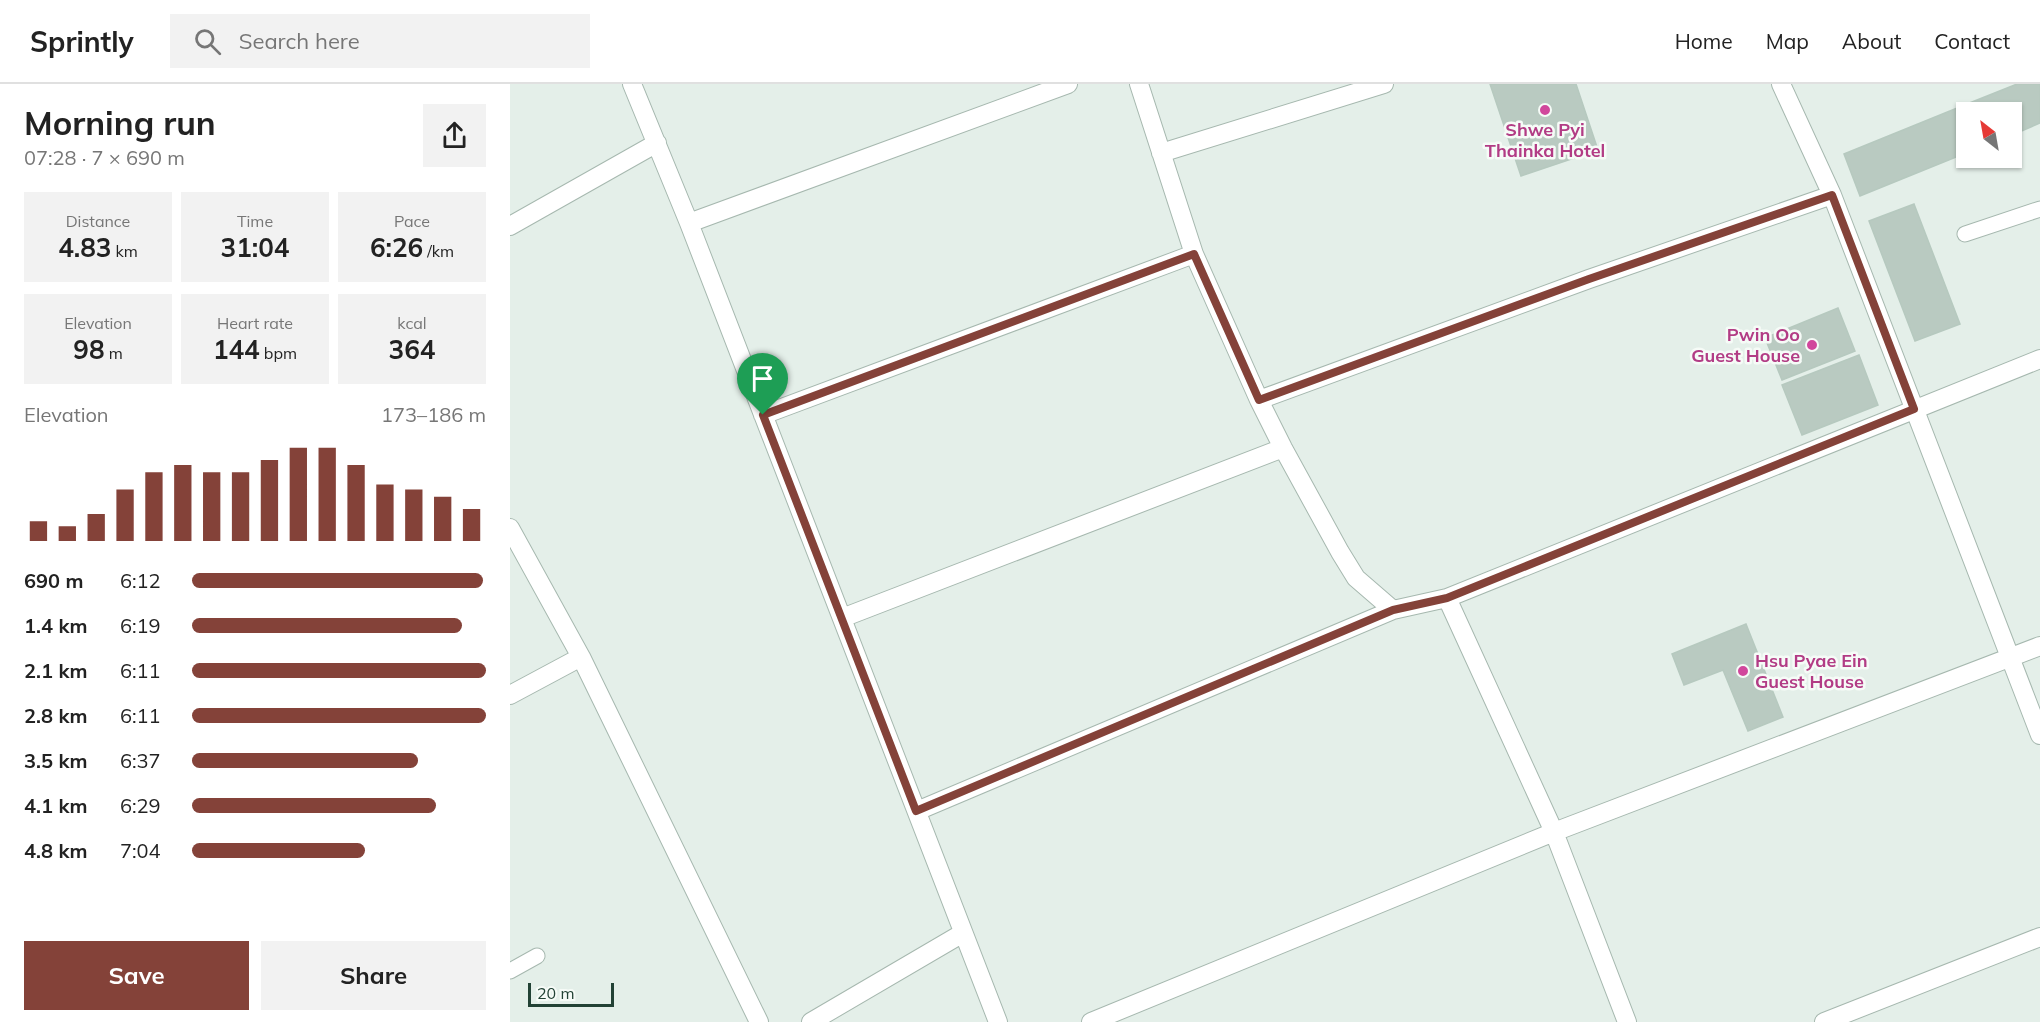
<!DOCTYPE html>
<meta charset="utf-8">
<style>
body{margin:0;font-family:Mulish,sans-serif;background:#f2f2f2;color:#222;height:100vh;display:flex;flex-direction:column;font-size:22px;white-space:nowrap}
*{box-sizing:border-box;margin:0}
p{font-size:20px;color:#767676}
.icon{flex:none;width:33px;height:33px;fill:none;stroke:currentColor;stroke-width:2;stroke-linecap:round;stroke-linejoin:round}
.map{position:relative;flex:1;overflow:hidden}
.panel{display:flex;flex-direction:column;background:#fff;width:510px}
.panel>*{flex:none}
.needle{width:39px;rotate:329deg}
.fabs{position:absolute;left:1446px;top:18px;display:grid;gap:12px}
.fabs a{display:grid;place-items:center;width:66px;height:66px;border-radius:0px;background:#fff;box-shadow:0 2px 4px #0004;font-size:30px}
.scale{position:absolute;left:18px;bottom:15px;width:86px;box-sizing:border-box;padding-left:6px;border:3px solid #224235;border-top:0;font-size:16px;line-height:21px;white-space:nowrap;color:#224235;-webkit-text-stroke:4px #f6fbf7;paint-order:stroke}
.pin{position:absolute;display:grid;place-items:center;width:51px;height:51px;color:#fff;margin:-62px -26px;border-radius:50% 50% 50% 0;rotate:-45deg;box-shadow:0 0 6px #0007}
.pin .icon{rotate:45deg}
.round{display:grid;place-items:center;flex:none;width:63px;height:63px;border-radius:0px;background:#f2f2f2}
.summary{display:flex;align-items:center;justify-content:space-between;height:102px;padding:0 24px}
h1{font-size:33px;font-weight:700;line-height:45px}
.metrics{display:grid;grid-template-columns:repeat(3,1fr);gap:9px;height:102px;padding:6px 24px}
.metrics div{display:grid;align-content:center;border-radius:0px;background:#f2f2f2;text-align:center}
.metrics b{font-size:26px;font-weight:700}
.metrics small{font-size:16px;font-weight:400}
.metrics p{font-size:16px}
.chart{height:168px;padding:12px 24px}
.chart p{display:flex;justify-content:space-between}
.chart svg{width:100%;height:108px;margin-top:6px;stroke:#844239;stroke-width:6}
.primary-button{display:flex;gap:12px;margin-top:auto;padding:12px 24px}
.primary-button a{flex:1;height:69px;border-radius:0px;background:#844239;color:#fff;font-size:24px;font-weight:700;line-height:69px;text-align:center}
.primary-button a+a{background:#f2f2f2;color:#222}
ul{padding:0 24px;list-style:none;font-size:20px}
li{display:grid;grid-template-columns:96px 72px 1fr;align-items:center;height:45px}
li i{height:15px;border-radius:8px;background:#844239}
header{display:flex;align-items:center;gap:36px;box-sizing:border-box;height:84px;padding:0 30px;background:#fff;border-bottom:2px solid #e0e0e0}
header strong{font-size:28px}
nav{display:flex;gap:33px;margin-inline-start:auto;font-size:21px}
.search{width:420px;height:54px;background:#f2f2f2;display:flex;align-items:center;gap:15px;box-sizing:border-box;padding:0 21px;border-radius:0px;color:#767676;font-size:22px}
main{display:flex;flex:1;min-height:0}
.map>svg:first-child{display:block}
.building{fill:#b9cac1;stroke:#b6c9bf;stroke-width:1.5}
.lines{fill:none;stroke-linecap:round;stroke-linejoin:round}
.service-casing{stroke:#a6b8af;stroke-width:17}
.minor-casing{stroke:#a6b8af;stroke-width:20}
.service{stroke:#fff;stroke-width:15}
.minor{stroke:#fff;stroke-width:18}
.route-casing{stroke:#fff;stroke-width:12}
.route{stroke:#844239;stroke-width:8}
.hotel-dot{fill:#d1479c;stroke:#f6fbf7;stroke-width:2}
.labels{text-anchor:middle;stroke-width:5;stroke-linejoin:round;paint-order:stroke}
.hotel-label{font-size:18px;font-weight:bold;fill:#b23c85;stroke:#f6fbf7}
</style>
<header>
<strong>Sprintly</strong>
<div class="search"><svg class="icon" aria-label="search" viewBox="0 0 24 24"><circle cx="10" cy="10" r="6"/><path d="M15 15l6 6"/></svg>Search here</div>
<nav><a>Home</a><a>Map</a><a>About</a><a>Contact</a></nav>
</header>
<main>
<section class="panel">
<div class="summary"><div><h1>Morning run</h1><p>07:28 · 7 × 690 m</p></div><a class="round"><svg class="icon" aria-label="share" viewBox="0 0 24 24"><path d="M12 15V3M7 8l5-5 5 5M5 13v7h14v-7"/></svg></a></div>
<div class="metrics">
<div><p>Distance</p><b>4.83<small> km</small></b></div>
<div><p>Time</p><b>31:04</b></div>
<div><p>Pace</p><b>6:26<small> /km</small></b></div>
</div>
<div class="metrics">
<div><p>Elevation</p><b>98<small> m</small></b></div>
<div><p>Heart rate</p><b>144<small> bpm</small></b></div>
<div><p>kcal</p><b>364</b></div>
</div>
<div class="chart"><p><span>Elevation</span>173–186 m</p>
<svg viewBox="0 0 160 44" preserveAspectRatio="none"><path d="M5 44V36M15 44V38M25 44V33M35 44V23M45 44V16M55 44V13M65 44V16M75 44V16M85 44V11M95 44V6M105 44V6M115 44V13M125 44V21M135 44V23M145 44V26M155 44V31"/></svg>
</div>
<ul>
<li><b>690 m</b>6:12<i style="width:99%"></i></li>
<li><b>1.4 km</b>6:19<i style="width:92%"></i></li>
<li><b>2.1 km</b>6:11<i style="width:100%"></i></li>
<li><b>2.8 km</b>6:11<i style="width:100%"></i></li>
<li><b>3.5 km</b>6:37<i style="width:77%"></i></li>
<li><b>4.1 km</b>6:29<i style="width:83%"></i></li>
<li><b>4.8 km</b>7:04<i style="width:59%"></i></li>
</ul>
<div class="primary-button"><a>Save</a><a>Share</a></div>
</section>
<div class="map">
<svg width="1530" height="938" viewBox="0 0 1530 938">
<rect width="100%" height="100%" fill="#e4efe9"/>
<path class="building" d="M980,0H1066L1088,66L1011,92Z
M1507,0H1530V39L1502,51V28H1460L1457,20Z
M1457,20L1460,28H1456V69L1350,112L1334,70Z
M1404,120L1450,240L1405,257L1359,137Z
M1328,224L1345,267L1272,296L1255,254Z
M1349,271L1368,321L1292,351L1272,301Z
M1236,540L1273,633L1238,647L1213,586L1174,601L1162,570Z"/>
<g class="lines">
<g class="service-casing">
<path id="service" d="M1455,150L1530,125
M0,887L27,872"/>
</g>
<g class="minor-casing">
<path id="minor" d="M122,0L179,139L488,938
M629,0L684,170L749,316L773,364L830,468L846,494L883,526
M1271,0L1322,111L1530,651
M651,69L874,0
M179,139L558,0
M0,142L147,59
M749,316L1079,195L1322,111
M253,331L684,170
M0,444L71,573L249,938
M937,514L1044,748L1117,938
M332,534L773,364
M0,611L71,573
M407,727L883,526L937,514L1530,275
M301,938L453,849
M581,938L1044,748L1530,562
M1314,938L1530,853"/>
</g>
<use href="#service" class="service"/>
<use href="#minor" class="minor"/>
</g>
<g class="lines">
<g class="route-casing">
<path id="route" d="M1322,111L1404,325L937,514L883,526L406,727L253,331L684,170L749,316L1079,195Z"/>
</g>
<use href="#route" class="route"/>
</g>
<g class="hotel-dot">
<circle cx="1035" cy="26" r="6"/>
<circle cx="1302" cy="261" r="6"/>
<circle cx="1233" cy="587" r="6"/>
</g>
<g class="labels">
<g class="hotel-label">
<text x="1035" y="52">Shwe Pyi<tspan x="1035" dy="21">Thainka Hotel</tspan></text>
<text x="1290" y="257" text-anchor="end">Pwin Oo<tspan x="1290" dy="21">Guest House</tspan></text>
<text x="1245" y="583" text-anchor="start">Hsu Pyae Ein<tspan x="1245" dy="21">Guest House</tspan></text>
</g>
</g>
</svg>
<div class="fabs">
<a><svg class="needle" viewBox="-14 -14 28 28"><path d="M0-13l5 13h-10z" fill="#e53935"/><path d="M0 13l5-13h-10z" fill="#767676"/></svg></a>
</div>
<div class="scale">20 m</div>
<div class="pin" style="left:253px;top:331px;background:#1e9e55"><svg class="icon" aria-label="arrive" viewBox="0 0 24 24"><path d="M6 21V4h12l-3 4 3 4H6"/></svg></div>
</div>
</main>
